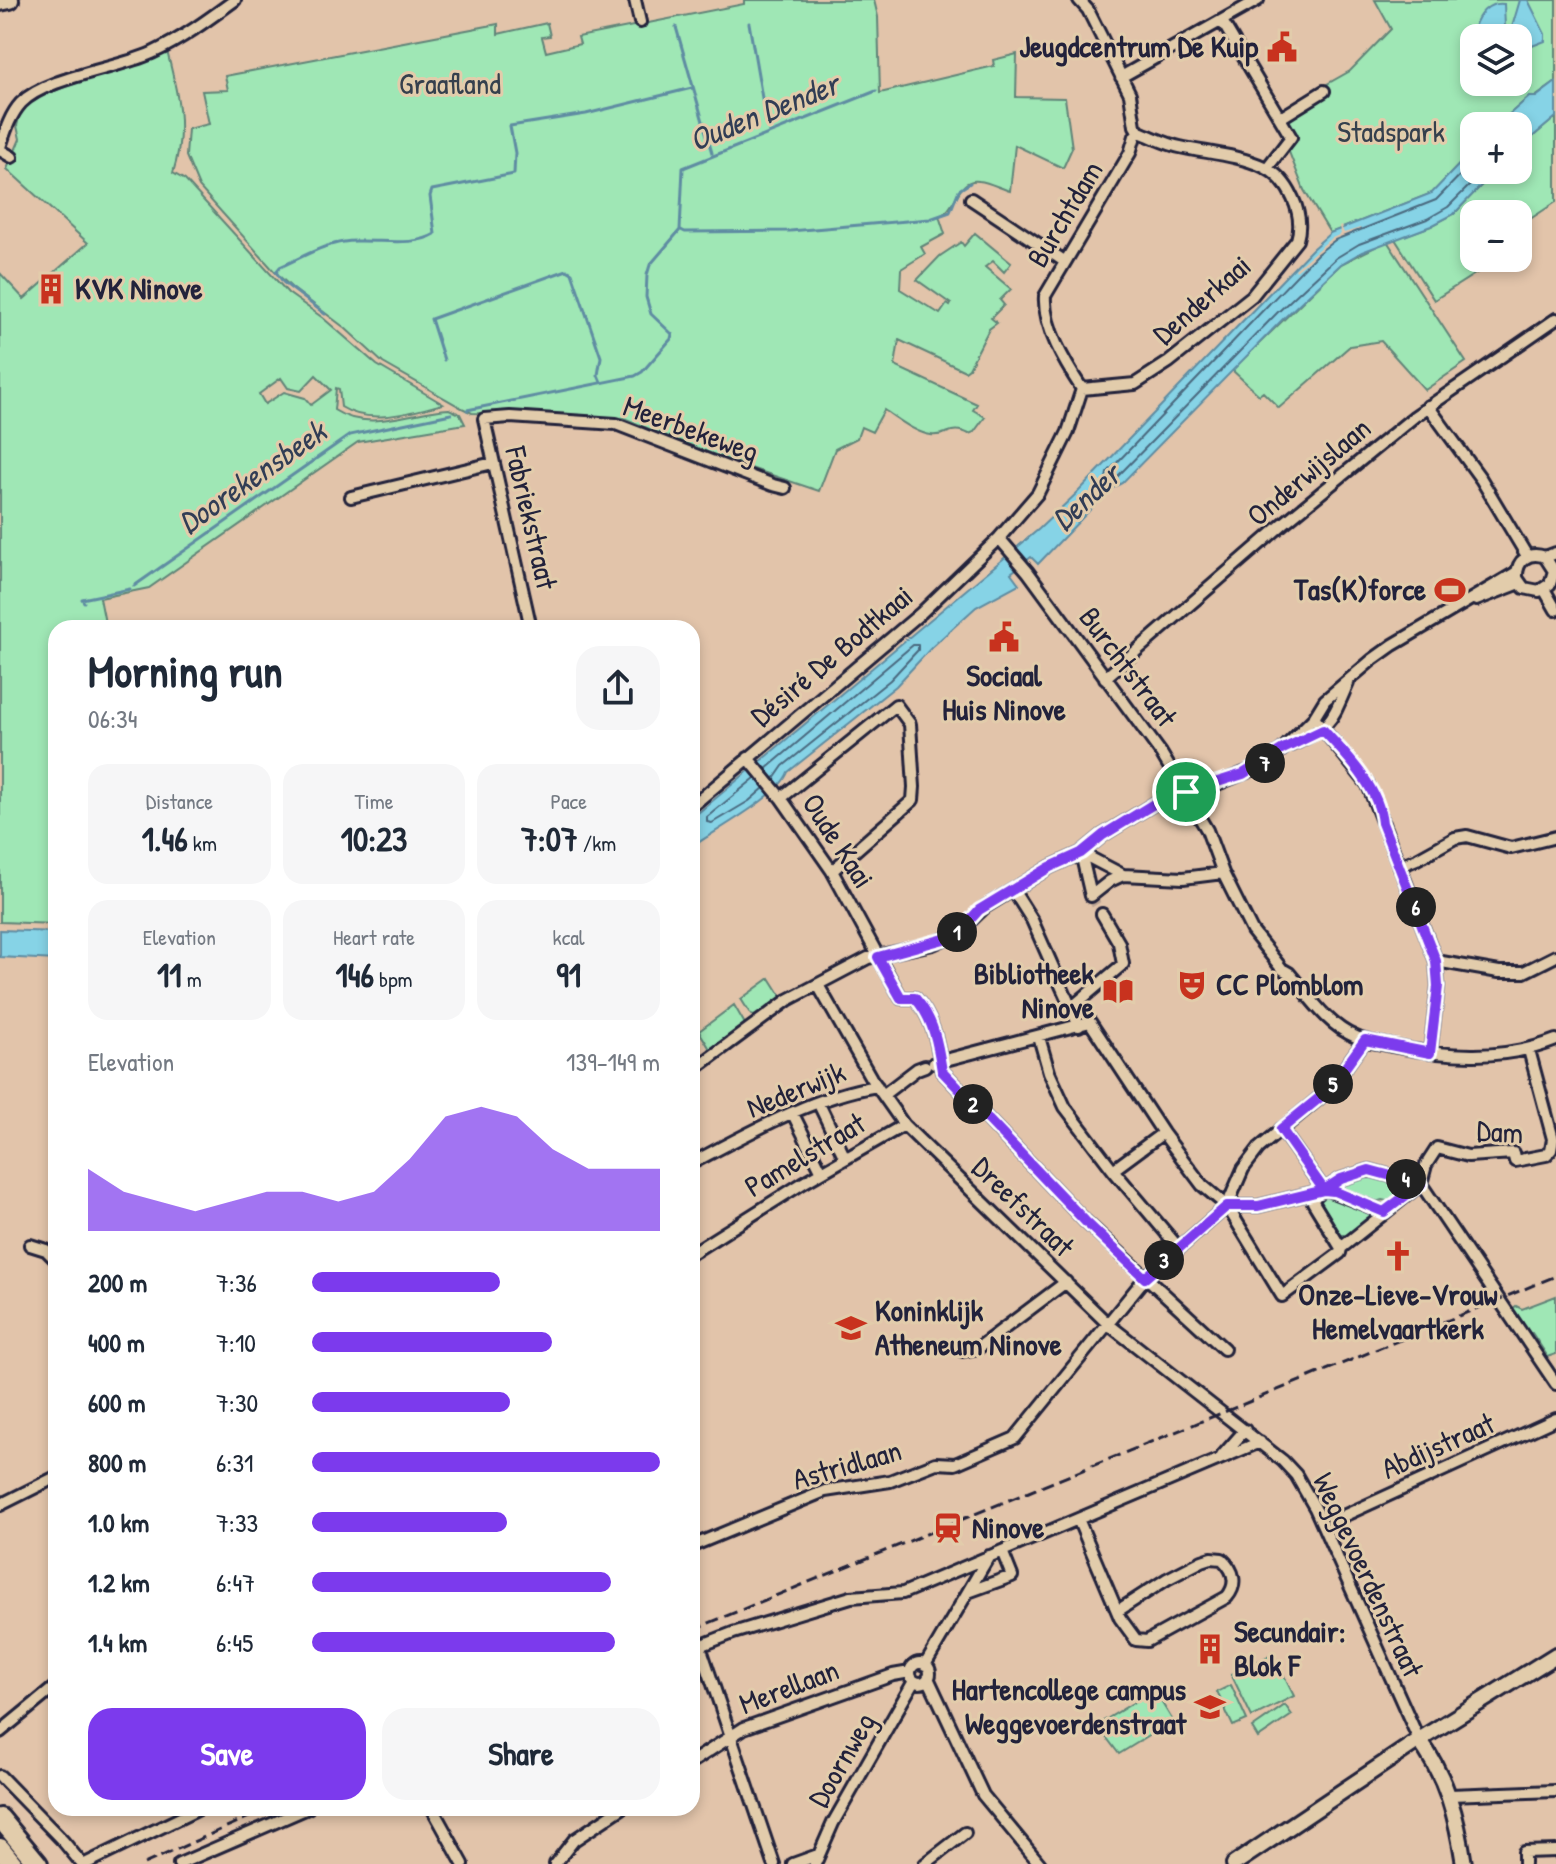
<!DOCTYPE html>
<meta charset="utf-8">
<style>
body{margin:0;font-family:"Patrick Hand",sans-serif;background:#f6f6f7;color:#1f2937;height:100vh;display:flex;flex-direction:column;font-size:30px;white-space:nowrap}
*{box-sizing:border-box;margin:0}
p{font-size:26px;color:#747a83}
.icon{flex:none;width:44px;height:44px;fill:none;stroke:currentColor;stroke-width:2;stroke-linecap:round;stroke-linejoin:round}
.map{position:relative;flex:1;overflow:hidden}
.sheet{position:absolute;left:48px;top:620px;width:652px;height:1196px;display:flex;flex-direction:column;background:#fff;border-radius:24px;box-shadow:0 4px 12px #0003}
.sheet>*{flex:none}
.controls{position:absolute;left:1460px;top:24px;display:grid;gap:16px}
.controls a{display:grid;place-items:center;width:72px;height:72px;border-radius:16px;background:#fff;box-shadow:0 4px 12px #0003;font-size:40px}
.pin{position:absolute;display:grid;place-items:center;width:68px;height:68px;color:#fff;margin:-34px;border:4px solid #fff;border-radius:50%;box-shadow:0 2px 8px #0007}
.km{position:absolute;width:40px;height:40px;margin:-20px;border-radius:50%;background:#222;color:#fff;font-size:22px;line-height:40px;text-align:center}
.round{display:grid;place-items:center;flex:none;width:84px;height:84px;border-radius:24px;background:#f6f6f7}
.head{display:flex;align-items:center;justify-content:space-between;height:136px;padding:0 40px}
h1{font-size:44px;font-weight:700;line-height:60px}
.metrics{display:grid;grid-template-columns:repeat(3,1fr);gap:12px;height:136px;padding:8px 40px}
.metrics div{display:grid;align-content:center;border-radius:20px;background:#f6f6f7;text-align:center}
.metrics b{font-size:34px;font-weight:700}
.metrics small{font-size:22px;font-weight:400}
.metrics p{font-size:22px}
.chart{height:224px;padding:16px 40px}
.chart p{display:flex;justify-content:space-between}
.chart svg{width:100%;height:144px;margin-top:8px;fill:#7c3aed;opacity:.7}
.cta{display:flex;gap:16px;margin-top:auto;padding:16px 40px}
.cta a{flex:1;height:92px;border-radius:24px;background:#7c3aed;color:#fff;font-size:32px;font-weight:700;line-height:92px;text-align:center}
.cta a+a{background:#f6f6f7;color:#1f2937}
ul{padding:0 40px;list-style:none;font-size:26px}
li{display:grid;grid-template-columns:128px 96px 1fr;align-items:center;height:60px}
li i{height:20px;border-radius:10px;background:#7c3aed}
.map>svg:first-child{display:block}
.green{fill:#9fe7b5;stroke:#608478;stroke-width:2;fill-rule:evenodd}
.water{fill:#86d3e6;stroke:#5e8ca2;stroke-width:2}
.pier{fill:#e2c4aa}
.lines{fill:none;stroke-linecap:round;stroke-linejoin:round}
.shore{stroke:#4a697f;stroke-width:2}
.stream{stroke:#5e8ca2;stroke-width:3}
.street-tunnel{stroke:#bca494;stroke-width:10;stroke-dasharray:10 5;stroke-linecap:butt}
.street-casing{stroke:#22223b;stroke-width:16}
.secondary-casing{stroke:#22223b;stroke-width:20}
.primary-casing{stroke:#22223b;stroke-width:22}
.highway-casing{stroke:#22223b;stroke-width:24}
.street{stroke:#e2ccab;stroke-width:10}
.secondary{stroke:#e2ccab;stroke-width:14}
.primary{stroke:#e2ccab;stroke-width:16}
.highway{stroke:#e2ccab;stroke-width:18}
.rail{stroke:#22223b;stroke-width:3;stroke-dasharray:12 6;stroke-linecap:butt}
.route-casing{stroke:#fff;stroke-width:16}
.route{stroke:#7c3aed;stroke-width:10}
.labels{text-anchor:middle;stroke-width:6;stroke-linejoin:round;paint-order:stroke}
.poi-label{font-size:30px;font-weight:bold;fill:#22223b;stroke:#e2ccab;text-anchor:start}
.park-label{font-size:30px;fill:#35404d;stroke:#e2ccab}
.street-label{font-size:30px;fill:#22223b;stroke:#e2ccab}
.water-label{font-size:32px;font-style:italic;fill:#313d55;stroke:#e2ccab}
</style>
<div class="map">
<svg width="1556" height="1864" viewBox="0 0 1556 1864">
<rect width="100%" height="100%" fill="#e2c4aa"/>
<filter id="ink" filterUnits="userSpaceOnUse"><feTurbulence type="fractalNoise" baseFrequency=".0125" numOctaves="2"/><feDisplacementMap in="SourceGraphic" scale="16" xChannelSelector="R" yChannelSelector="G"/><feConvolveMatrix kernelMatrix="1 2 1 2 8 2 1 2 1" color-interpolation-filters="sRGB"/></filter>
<g filter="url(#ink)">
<path class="green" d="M744,0H874L878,17L880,93L994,66L993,60L1017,54L1016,97L1065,98L1072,148L1063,168L1015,145L1010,191C1000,188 989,182 979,181C957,177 957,210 939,216L945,234L921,247L925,254L901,269L900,289L940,314L947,304L950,306L951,304L917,280L940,256L961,242L964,246L975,233L1011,263L1004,272L993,261L985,267L1011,289L1000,300L1004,305L991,318L997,323L989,329L969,368L965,371L899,340L895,366L977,404L973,410L985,417L974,432L969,434C950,425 948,437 931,435C915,433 897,418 884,410L872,432L861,427L857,438L835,449L819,491L700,451L624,418L472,413L462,408L383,363L345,328L292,288L275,272L199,187L186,156L188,129L209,124L202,91L228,90L225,76L498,24V34L547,23L550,36L542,37L546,52L580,44L578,37L744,4Z
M1375,0H1556V82L1535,97H1529L1496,126H1474V149L1432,193L1330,233L1304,190L1274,114L1350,71L1391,29ZM1474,38H1518V82H1474Z
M167,51C178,95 187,128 173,173L185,180L288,293L323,318L377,365L443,404C411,412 371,426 341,407L339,389L336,388L334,410C369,433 412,411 449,409L460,414L465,424L358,442L149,588L100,598L106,628H56V924L0,922V273L24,299L88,243L7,169L20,139L17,126L20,113L34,98ZM316,375L331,390L311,405L305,398L284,392L265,404L259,394L281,378L288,388L301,391Z
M1556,117V202L1518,227V214H1474V258H1500L1434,300L1395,239L1431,226L1454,214L1496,170H1518V149Z
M1387,241L1466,362L1425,390L1381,341L1350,346L1279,408L1263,392L1259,395L1232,370L1341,264Z
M770,978L782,997L754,1016L751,1015L741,999Z
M734,1005L745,1024L710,1049L699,1031Z
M1371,1176L1404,1185L1406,1190L1391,1202L1382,1200L1373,1203L1342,1188L1343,1184Z
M1330,1195L1369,1211L1371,1218L1348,1235H1337L1320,1206L1322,1198Z
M1556,1296V1354L1544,1358L1546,1354L1532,1333H1525L1512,1309L1516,1306L1522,1309Z
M1273,1654L1294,1696L1252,1717L1231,1674Z
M1231,1685L1247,1720L1233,1726L1217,1692Z
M1154,1690L1173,1721L1119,1754L1097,1725Z
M1285,1705L1292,1715L1258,1738L1252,1728Z"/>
<path class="water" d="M1520,0H1528L1545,34V41L1532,46L1524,38H1474V71C1465,51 1472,0 1504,4L1505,27H1512Z
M1556,82V117L1518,149V126H1496L1529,97H1536Z
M1474,149V170H1496L1454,214L1431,226L1362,252L1341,264L1284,318L1122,483L1109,490L1038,564L1031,557L1011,573L1019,584L976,607L932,647L896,686L788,772C779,797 715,830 692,847V818L1039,529L1078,492L1312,249L1330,233L1432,193Z
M0,930L56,932V960L0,957Z"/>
<path class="pier" d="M1341,226L1344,233L1360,228L1361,230L1332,242L1296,271L1295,269L1330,239L1341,234L1339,227Z"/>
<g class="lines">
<path class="shore" d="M1474,161L1436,200L1335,240L1317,254L1107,473L1106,479L1110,480L1118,476L1278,312L1336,258L1359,244L1427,219L1448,207L1485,170
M766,769L913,645H918V650L890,680L783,766L774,779
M755,778L707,817V822L712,823L749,801L764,788"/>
<path class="stream" d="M749,23L766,121
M676,27L712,153
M681,230L685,232L790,231L930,219L950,212L959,190L970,183
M325,314L283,282L276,272L280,267C297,260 316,248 334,244C365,235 409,250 435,234L430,196L432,190L514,174L515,153L510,126L586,114L692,88
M444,360L431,319L567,270L572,273L601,357L598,375L601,382
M467,410L635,376L642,372L671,339L672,334L651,314L646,297L647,275L650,265L680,230L683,168L876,91
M134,586L350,435L451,414
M84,602L82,599L130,589"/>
<path class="street-tunnel" d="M1091,896L1102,914"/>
<g class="street-casing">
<path id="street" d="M635,0L640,22
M1079,0L1088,10L1130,94L1135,126L1139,132
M1222,21L1291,137L1267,168
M1121,77L1258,0
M1282,117L1324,91
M0,147C5,132 10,115 21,103C46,77 117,69 152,53C182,39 209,19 235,0
M0,150L12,157
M971,199L1064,261
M1082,389L1135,384L1169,362L1252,296L1297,240C1305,214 1289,179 1264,167C1239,155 1207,153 1180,147C1166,144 1153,137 1139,132
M1428,406L1481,479L1527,556
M351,497L493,463
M999,538L1028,572L1161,753L1207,830L1223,873L1252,931L1282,969L1289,973C1308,995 1328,1026 1356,1037C1366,1042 1380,1043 1392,1046C1447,1057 1503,1061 1556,1040
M1545,557L1554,571L1550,584L1539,591L1524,588L1517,578C1516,560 1529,551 1545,557L1556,553
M1544,589L1556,610
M1476,600L1520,583
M531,628L484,419L510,417L616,424L773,485L785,488
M1105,678L1284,523L1415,416L1556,319
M1314,718L1368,785L1436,961L1438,986L1430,1053
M1292,745C1333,724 1330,724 1348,683
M748,758L781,798L832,871L901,998H915C934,1019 938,1045 942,1071L1085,1221L1224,1349
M781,798L896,705L910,724L914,787L913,800L832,871
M692,806L921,613L999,538L1038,493L1068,432L1082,389C1065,363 1043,327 1045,296L1130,153L1135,136L1139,132
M1081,853L1091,896L1110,881L1123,875L1183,878L1223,873
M1081,853L1123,875
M1400,866L1417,859L1455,838L1467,836L1511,848L1556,837
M1013,890L1032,920L1079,1026
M1436,961L1499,972H1524L1556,956
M818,985L871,1078L904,1125L1108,1324L1283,1461L1296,1475L1315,1508L1419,1740
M1071,1008L1123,964L1119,943L1102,914
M1039,1037L1049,1072L1065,1107L1113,1170L1178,1247
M1529,1050L1553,1139L1551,1150
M934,1063L1090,1022L1163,1133L1202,1185L1227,1206L1282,1296L1340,1253L1341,1248L1421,1184L1426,1165L1437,1148L1468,1156L1513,1153L1515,1161L1546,1155L1551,1150
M692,1071L788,1000L868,958L933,944L944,939L962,929L985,907L1050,867L1081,853L1103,835L1157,802L1212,786L1259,767L1283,749L1314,718L1325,700L1372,660L1393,645L1517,572
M883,1095L917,1069L925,1066
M818,1102L845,1158
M793,1114L822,1172
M1281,1129L1324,1190
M692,1163C749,1133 814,1096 877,1086
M1113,1170L1163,1133
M1421,1184L1556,1384
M1325,1189L1384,1212
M1323,1190L1315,1196L1313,1202L1341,1248
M1227,1206H1258L1324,1190L1341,1179L1369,1170L1421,1184
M30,1245L46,1250L56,1260
M692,1253L803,1183L904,1125
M963,1351L978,1348L1066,1282
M1222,1456L1245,1430
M0,1505L56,1477
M1341,1517L1556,1419
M1078,1519L1120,1618L1136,1640L1147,1641L1227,1597C1238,1584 1234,1570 1222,1559L1211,1558L1202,1561L1167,1579L1119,1610
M692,1546L825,1491L890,1481L936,1463L955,1464L1015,1438L1145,1278L1227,1206L1243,1169L1259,1148L1329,1090L1365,1040
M968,1592L1012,1576L1002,1551
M700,1646L774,1864
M692,1649L733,1633L851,1597L903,1593L1260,1442
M910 1673a10 10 0 1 1 20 0a10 10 0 1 1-20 0Z
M925,1665L989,1556
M928,1678L983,1795L1040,1864
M0,1732L56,1686
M692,1762L744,1728L893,1675L910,1672
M0,1776L63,1841L82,1864
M1450,1795L1556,1791
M432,1808L463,1864
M85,1864L201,1808
M179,1864L308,1808
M555,1864L574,1840L622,1808
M793,1864L818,1855
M815,1864L833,1823L914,1681
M925,1864L965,1833
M1524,1864V1852L1556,1851"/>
</g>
<g class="secondary-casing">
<path id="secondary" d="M1419,1740C1447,1778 1457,1818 1464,1864
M1234,1864L1419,1740L1556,1655"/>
</g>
<g class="primary-casing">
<path id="primary" d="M0,2L10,0"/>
</g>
<g class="highway-casing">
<path id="highway" d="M0,1818L38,1864
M0,1848L13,1864"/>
</g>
<use href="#street" class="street"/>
<use href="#secondary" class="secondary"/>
<use href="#primary" class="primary"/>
<use href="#highway" class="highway"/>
<path class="rail" d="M692,1630L1556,1276
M144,1864L269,1808"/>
</g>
</g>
<g class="lines" filter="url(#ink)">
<g class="route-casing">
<path id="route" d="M1186,792L1157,802L1103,835L1081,853L1050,867L979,910L962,929L944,939L878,957L901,998H915C934,1019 938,1045 942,1071L1085,1221L1145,1278L1227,1206H1258L1324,1190L1341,1179L1369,1170L1421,1184L1384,1212L1334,1191L1324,1190L1281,1129L1329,1090L1365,1040L1430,1053L1438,986L1436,961L1382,823C1379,787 1346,755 1323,730L1283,749L1243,774L1186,792"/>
</g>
<use href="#route" class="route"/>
</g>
<defs>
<g id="civic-bare" transform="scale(2.4)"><path d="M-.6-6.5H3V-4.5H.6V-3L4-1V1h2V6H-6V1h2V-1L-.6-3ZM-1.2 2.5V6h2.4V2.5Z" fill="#c8321e" stroke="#e2ccab" stroke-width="2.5" paint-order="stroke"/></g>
<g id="building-bare" transform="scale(2.4)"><path d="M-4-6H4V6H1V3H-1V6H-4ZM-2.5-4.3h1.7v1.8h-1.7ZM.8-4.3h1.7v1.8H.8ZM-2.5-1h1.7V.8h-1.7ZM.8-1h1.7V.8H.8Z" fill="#c8321e" stroke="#e2ccab" stroke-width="2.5" paint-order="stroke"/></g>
<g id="stadium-bare" transform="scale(2.4)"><path d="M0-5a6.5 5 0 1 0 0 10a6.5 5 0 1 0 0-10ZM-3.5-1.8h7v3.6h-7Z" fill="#c8321e" stroke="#e2ccab" stroke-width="2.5" paint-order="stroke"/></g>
<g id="theatre-bare" transform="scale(2.4)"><path d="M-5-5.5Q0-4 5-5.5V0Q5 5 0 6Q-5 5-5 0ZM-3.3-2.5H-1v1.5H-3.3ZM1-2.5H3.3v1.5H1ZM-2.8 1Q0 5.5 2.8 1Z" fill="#c8321e" stroke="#e2ccab" stroke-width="2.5" paint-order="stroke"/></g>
<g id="library-bare" transform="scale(2.4)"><path d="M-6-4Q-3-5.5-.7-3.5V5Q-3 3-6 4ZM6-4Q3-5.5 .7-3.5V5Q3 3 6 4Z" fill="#c8321e" stroke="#e2ccab" stroke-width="2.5" paint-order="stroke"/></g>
<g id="church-bare" transform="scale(2.4)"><path d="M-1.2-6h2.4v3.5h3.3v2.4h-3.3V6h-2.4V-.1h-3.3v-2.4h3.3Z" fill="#c8321e" stroke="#e2ccab" stroke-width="2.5" paint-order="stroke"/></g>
<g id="school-bare" transform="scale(2.4)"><path d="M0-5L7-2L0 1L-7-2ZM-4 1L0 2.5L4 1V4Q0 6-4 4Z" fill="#c8321e" stroke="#e2ccab" stroke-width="2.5" paint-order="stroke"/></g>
<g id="station-bare" transform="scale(2.4)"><path d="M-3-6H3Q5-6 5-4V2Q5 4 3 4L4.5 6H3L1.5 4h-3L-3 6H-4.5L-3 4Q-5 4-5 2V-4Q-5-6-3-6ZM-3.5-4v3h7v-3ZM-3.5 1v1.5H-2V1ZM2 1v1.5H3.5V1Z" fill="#c8321e" stroke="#e2ccab" stroke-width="2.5" paint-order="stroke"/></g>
</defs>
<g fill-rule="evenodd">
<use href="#civic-bare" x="1282" y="47"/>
<use href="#building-bare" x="51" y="289"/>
<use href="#stadium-bare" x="1450" y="590"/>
<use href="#civic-bare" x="1004" y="637"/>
<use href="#theatre-bare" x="1192" y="985"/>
<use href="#library-bare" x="1118" y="991"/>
<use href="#church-bare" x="1398" y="1256"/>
<use href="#school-bare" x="851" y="1328"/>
<use href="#station-bare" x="948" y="1528"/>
<use href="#building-bare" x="1210" y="1649"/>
<use href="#school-bare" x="1210" y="1707"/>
</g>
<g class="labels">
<g class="poi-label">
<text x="1258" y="57" text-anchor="end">Jeugdcentrum De Kuip</text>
<text x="75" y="299">KVK Ninove</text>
<text x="1426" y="600" text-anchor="end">Tas(K)force</text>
<text x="1004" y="686" text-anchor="middle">Sociaal<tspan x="1004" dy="34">Huis Ninove</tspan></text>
<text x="1094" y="984" text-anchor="end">Bibliotheek<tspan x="1094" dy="34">Ninove</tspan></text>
<text x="1216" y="995">CC Plomblom</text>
<text x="1398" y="1305" text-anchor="middle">Onze-Lieve-Vrouw<tspan x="1398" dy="34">Hemelvaartkerk</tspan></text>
<text x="875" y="1321">Koninklijk<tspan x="875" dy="34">Atheneum Ninove</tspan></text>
<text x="972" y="1538">Ninove</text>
<text x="1234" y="1642">Secundair:<tspan x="1234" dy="34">Blok F</tspan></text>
<text x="1186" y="1700" text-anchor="end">Hartencollege campus<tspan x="1186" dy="34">Weggevoerdenstraat</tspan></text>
</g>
<g class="park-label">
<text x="450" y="94">Graafland</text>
<text x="1391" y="142">Stadspark</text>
</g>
<g class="street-label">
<text transform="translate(1065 214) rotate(-59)" y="10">Burchtdam</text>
<text transform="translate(1202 300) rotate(-41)" y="10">Denderkaai</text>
<text transform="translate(691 429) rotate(20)" y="10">Meerbekeweg</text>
<text transform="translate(1309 472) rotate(-40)" y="10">Onderwijslaan</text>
<text transform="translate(531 518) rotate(77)" y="10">Fabriekstraat</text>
<text transform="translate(832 656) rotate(-40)" y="10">Désiré De Bodtkaai</text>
<text transform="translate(1128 667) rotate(53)" y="10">Burchtstraat</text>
<text transform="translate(838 841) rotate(57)" y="10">Oude Kaai</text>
<text transform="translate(796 1090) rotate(-22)" y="10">Nederwijk</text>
<text transform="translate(1500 1132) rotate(3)" y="10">Dam</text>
<text transform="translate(805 1155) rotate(-31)" y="10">Pamelstraat</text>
<text transform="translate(1023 1207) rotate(44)" y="10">Dreefstraat</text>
<text transform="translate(1438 1446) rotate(-24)" y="10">Abdijstraat</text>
<text transform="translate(847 1465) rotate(-16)" y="10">Astridlaan</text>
<text transform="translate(1368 1575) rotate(65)" y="10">Weggevoerdenstraat</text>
<text transform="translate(789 1687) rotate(-21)" y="10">Merellaan</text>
<text transform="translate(842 1760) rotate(-60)" y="10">Doornweg</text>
</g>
<g class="water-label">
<text transform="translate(764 112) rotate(-22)" y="11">Ouden Dender</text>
<text transform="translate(252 477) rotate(-35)" y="11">Doorekensbeek</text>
<text transform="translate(1086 497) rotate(-43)" y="11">Dender</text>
</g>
</g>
</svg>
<div class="controls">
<a><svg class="icon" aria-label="layers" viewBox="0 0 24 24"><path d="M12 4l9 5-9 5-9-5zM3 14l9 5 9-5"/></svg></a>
<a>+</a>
<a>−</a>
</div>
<div class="pin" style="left:1186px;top:792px;background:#1e9e55"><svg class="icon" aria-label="arrive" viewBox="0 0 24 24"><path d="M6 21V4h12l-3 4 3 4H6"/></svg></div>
<b class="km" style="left:957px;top:932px">1</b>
<b class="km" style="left:973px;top:1104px">2</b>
<b class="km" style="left:1164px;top:1260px">3</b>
<b class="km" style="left:1406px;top:1179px">4</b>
<b class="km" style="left:1333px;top:1084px">5</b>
<b class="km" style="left:1416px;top:907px">6</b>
<b class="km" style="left:1265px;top:763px">7</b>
<section class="sheet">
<div class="head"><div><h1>Morning run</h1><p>06:34</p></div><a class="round"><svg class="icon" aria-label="share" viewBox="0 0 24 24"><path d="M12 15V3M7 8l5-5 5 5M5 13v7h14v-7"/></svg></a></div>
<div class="metrics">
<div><p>Distance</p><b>1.46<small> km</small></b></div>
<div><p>Time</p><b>10:23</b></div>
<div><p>Pace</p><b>7:07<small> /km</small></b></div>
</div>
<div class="metrics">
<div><p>Elevation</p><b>11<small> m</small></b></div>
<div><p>Heart rate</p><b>146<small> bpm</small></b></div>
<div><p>kcal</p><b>91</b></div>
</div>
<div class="chart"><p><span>Elevation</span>139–149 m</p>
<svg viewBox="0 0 160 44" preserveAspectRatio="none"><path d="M0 44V25L10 32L20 35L30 38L40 35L50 32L60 32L70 35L80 32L90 22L100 9L110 6L120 9L130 19L140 25L150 25L160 25V44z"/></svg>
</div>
<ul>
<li><b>200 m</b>7:36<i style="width:54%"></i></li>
<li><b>400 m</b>7:10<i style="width:69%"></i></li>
<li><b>600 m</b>7:30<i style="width:57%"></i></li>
<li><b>800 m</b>6:31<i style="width:100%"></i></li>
<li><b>1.0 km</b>7:33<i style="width:56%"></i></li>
<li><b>1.2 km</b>6:47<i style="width:86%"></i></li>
<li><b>1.4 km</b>6:45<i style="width:87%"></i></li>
</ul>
<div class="cta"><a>Save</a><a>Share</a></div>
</section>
</div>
